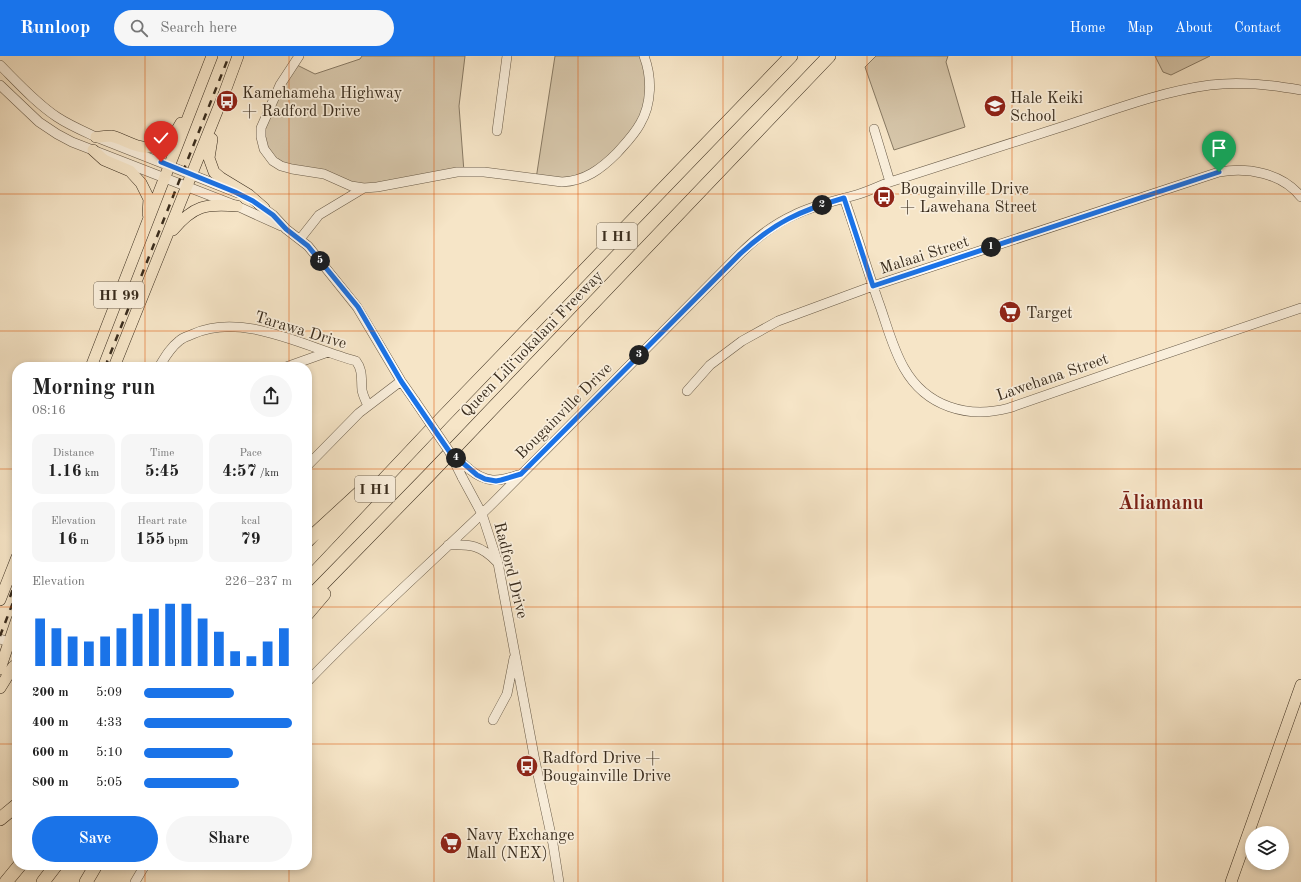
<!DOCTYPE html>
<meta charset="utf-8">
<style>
body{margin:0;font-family:"Old Standard TT",serif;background:#f6f6f6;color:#222;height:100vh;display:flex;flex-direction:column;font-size:15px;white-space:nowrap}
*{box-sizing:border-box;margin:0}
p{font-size:13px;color:#767676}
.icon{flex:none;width:22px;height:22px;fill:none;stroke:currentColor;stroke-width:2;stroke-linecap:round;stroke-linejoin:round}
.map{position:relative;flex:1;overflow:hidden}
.sheet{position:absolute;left:12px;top:306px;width:300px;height:508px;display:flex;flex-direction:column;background:#fff;border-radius:16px;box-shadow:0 2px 6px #0003}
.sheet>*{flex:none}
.buttons{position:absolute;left:1245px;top:770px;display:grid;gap:8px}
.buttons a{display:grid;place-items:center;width:44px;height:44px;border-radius:50%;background:#fff;box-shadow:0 2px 6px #0003;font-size:20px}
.pin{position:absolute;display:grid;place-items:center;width:34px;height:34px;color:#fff;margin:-41px -17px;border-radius:50% 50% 50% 0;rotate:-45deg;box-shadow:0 0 4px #0007}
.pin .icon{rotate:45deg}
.km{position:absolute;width:20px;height:20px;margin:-10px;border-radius:50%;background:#222;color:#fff;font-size:11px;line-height:20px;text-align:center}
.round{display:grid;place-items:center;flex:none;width:42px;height:42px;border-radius:21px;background:#f6f6f6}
.summary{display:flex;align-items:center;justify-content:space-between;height:68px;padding:0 20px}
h1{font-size:22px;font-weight:700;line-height:30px}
.figures{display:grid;grid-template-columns:repeat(3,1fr);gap:6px;height:68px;padding:4px 20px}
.figures div{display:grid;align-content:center;border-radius:10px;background:#f6f6f6;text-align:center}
.figures b{font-size:17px;font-weight:700}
.figures small{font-size:11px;font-weight:400}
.figures p{font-size:11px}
.chart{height:112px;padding:8px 20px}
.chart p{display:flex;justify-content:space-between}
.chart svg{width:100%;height:72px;margin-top:4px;stroke:#1a73e8;stroke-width:6}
.action{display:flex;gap:8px;margin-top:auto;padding:8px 20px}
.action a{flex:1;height:46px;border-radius:24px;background:#1a73e8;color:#fff;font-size:16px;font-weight:700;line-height:46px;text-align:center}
.action a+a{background:#f6f6f6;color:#222}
ul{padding:0 20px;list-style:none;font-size:13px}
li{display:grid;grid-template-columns:64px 48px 1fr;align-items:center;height:30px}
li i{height:10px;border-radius:5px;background:#1a73e8}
header{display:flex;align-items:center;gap:24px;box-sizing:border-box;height:56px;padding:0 20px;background:#1a73e8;color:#fff}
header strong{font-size:19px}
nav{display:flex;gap:22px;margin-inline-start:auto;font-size:14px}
.search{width:280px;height:36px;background:#f6f6f6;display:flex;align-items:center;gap:10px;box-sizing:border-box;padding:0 14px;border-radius:22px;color:#767676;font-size:15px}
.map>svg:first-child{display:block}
.green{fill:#d6c6aa;stroke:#887a64}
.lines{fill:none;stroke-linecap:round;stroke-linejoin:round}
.minor-casing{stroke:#695b48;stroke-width:10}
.major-casing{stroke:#3a2d1e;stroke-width:12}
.highway-casing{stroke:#3a2d1e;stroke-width:14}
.minor{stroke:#f9eedb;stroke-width:9}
.major{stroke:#f6e5c7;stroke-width:11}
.highway{stroke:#f6e5c7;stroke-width:13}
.rail{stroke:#3a2d1e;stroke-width:2.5;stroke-dasharray:7 7;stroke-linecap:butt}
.minor-bridge-casing{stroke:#695b48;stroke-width:10;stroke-linecap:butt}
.minor-bridge{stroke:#f9eedb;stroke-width:9}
.route-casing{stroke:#fff;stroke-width:8}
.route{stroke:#1a73e8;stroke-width:5}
.grid{fill:none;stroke:#df570d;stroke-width:1;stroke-opacity:0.55}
.labels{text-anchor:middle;stroke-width:3.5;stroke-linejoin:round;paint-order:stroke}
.shield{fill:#f9eedb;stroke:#736757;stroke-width:1}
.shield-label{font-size:15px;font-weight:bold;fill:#3a2d1e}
.poi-label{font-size:16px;fill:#3a2d1e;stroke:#f9eedb;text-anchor:start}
.street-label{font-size:16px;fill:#3a2d1e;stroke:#f9eedb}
.district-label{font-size:20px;font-weight:bold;fill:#7a1f14;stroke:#f9eedb}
</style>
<header>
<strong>Runloop</strong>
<div class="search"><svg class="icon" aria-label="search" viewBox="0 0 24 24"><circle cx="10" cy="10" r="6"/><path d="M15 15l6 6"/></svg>Search here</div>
<nav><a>Home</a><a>Map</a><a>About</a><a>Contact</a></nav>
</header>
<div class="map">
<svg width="1301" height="826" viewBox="0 0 1301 826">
<rect width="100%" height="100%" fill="#f6e5c7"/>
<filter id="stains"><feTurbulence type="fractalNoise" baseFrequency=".005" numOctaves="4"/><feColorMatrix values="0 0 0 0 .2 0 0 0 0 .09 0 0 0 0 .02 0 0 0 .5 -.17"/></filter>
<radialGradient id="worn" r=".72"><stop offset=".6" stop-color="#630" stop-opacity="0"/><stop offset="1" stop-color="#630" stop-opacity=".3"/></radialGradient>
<path class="green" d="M362,0H465L459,50L464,116L364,132L281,110L261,81L293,7L315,18L360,3Z
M555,0H644L649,28L641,68L590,120L536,123Z
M876,0H948L946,6L965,71L894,94L865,11Z
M1155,0H1210L1171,19L1163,16Z"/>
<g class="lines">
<g class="minor-casing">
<path id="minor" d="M299,0L280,29L261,72V81L264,93L273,105L281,110L292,113L324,118L351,130L364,132L377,131L457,116H484L562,126C585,125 601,113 617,97C625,88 634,79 640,68C652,48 652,21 644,0
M0,9C18,27 36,47 57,61C69,69 83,75 96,81L238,137
M0,29L39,66L57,78L72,86L237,150L281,170
M874,73L890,126
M497,75L507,0
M844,142C857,178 867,214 880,250C887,270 893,293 904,312C926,351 968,363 1009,352L1127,311L1301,252
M259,149L273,159L286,173L308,190L357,251L401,325L415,345
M300,183L319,159L364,132
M159,311C165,301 170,292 179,285C183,281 189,280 193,278C243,255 307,292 356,305C363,314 361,323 362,334C363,340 366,345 368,350
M286,311L328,296
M687,335L710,309L742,285L778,265L873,230L1219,116C1248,111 1282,117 1301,141
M307,410L359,357L401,325
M469,413C486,427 498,426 518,419
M462,421L482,458L498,507L535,705L553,788L559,826
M448,489C470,488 481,489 497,506
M0,583L17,589
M307,626C366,564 430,508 491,449L740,198C756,182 774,168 794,159C814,149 835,145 856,139C867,136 879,130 890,126C946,108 1002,90 1058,72C1108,56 1158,36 1210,29C1240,25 1271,29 1301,34
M493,664L507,638L514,602
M135,826L145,809"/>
</g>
<g class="major-casing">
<path id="major" d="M96,81C101,81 107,80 111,80C121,82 129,88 138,90C156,95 173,83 181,67
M212,83L209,102L214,116L221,122L249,139L264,152
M93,94L104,104L130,115L141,127L149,143L148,158
M173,174C193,150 206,147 237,150
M91,311L212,0
M114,311L224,38L238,0
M0,544L17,501
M0,613L17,563
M0,632L13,611L17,608
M1231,826L1301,629"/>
</g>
<g class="highway-casing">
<path id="highway" d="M307,485L369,428
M307,505L443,361L791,0
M307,544L429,419L829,0
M307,558L324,538
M0,763L17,749
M6,826L20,809
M43,826L56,809
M86,826L96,809"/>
</g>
<use href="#minor" class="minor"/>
<use href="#major" class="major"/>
<use href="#highway" class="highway"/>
<path class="rail" d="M105,311L229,0
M10,541L17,522
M0,580L17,536"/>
<g class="minor-bridge-casing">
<path id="minor-bridge" d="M415,345L449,395L462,421
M453,399L469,413"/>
</g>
<use href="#minor-bridge" class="minor-bridge"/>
</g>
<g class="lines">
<g class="route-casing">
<path id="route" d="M161,106L235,136L253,145L273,159L286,173L308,190L358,251L401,325L449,395L477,419L485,423L496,425L501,424L521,418L740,198C775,166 799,155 844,142L873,230L1219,116"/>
</g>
<use href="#route" class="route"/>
</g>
<path class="grid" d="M145,0V311M289,0V311M434,0V826M578,0V826M723,0V826M867,0V826M1012,0V826M1156,0V826M0,138H1301M0,275H1301M0,413H17M307,413H1301M0,551H17M307,551H1301M0,688H17M307,688H1301M145,809V826M289,809V826"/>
<defs>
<g id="bus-disc" transform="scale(1.15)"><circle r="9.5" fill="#8f2418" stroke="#f9eedb"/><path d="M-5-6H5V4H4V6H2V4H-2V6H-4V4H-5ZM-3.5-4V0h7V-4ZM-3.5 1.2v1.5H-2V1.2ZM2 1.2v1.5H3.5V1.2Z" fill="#fff"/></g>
<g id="school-disc" transform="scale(1.15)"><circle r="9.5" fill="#8f2418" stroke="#f9eedb"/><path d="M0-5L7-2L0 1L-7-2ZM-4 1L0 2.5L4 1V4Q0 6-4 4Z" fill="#fff"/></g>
<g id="supermarket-disc" transform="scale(1.15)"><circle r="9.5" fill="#8f2418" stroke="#f9eedb"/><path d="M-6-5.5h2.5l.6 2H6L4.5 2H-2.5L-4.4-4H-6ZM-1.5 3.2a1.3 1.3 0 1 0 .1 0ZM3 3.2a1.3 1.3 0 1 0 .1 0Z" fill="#fff"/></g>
</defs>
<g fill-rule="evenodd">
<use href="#bus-disc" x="227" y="45"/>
<use href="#school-disc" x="995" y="50"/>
<use href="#bus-disc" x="884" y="141"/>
<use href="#supermarket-disc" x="1010" y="256"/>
<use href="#bus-disc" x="527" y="710"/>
<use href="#supermarket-disc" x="451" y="787"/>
</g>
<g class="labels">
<g class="shield">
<rect x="597" y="167" width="40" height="26" rx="3"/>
<rect x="94" y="226" width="50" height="26" rx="3"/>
<rect x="355" y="420" width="40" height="26" rx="3"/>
</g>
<g class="shield-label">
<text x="617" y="185">I H1</text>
<text x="119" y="244">HI 99</text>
<text x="375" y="438">I H1</text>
</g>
<g class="poi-label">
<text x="242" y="42">Kamehameha Highway<tspan x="242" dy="18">+ Radford Drive</tspan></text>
<text x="1010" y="47">Hale Keiki<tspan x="1010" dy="18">School</tspan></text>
<text x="900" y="138">Bougainville Drive<tspan x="900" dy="18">+ Lawehana Street</tspan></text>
<text x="1026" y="262">Target</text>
<text x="542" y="707">Radford Drive +<tspan x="542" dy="18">Bougainville Drive</tspan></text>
<text x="466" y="784">Navy Exchange<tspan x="466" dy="18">Mall (NEX)</tspan></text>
</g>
<g class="street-label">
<text transform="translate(924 198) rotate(-18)" y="6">Malaai Street</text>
<text transform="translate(301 273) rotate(17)" y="6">Tarawa Drive</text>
<text transform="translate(531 287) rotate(-46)" y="6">Queen Liliʻuokalani Freeway</text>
<text transform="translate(1052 320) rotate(-19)" y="6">Lawehana Street</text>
<text transform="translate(563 354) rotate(-45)" y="6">Bougainville Drive</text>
<text transform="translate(512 514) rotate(76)" y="6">Radford Drive</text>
</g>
<g class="district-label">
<text x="1161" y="453">Āliamanu</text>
</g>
</g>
<rect width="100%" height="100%" filter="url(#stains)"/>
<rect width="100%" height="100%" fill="url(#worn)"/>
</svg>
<div class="buttons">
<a><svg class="icon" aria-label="layers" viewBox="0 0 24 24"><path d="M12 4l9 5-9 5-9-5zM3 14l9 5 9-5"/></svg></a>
</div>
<div class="pin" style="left:1219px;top:116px;background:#1e9e55"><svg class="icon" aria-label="arrive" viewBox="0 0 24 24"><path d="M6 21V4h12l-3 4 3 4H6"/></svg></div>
<div class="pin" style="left:161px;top:106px;background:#d93025"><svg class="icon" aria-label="check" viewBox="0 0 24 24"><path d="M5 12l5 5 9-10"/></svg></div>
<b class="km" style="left:991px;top:191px">1</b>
<b class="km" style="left:822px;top:149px">2</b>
<b class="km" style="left:639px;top:299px">3</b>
<b class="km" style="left:456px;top:402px">4</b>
<b class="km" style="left:320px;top:205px">5</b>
<section class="sheet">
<div class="summary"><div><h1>Morning run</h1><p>08:16</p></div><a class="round"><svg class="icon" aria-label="share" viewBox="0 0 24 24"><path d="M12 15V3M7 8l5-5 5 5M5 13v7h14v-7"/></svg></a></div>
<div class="figures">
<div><p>Distance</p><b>1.16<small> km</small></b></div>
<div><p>Time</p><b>5:45</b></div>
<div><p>Pace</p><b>4:57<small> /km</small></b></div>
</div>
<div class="figures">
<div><p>Elevation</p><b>16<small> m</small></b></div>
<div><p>Heart rate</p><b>155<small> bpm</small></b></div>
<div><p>kcal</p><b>79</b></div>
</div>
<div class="chart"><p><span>Elevation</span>226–237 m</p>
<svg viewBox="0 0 160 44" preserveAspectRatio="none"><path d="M5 44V15M15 44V21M25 44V26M35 44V29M45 44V26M55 44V21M65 44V12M75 44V9M85 44V6M95 44V6M105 44V15M115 44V23M125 44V35M135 44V38M145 44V29M155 44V21"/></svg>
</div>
<ul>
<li><b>200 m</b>5:09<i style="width:61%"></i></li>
<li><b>400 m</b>4:33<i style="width:100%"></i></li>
<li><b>600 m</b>5:10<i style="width:60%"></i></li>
<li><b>800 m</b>5:05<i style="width:64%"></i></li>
</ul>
<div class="action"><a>Save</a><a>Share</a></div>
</section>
</div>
